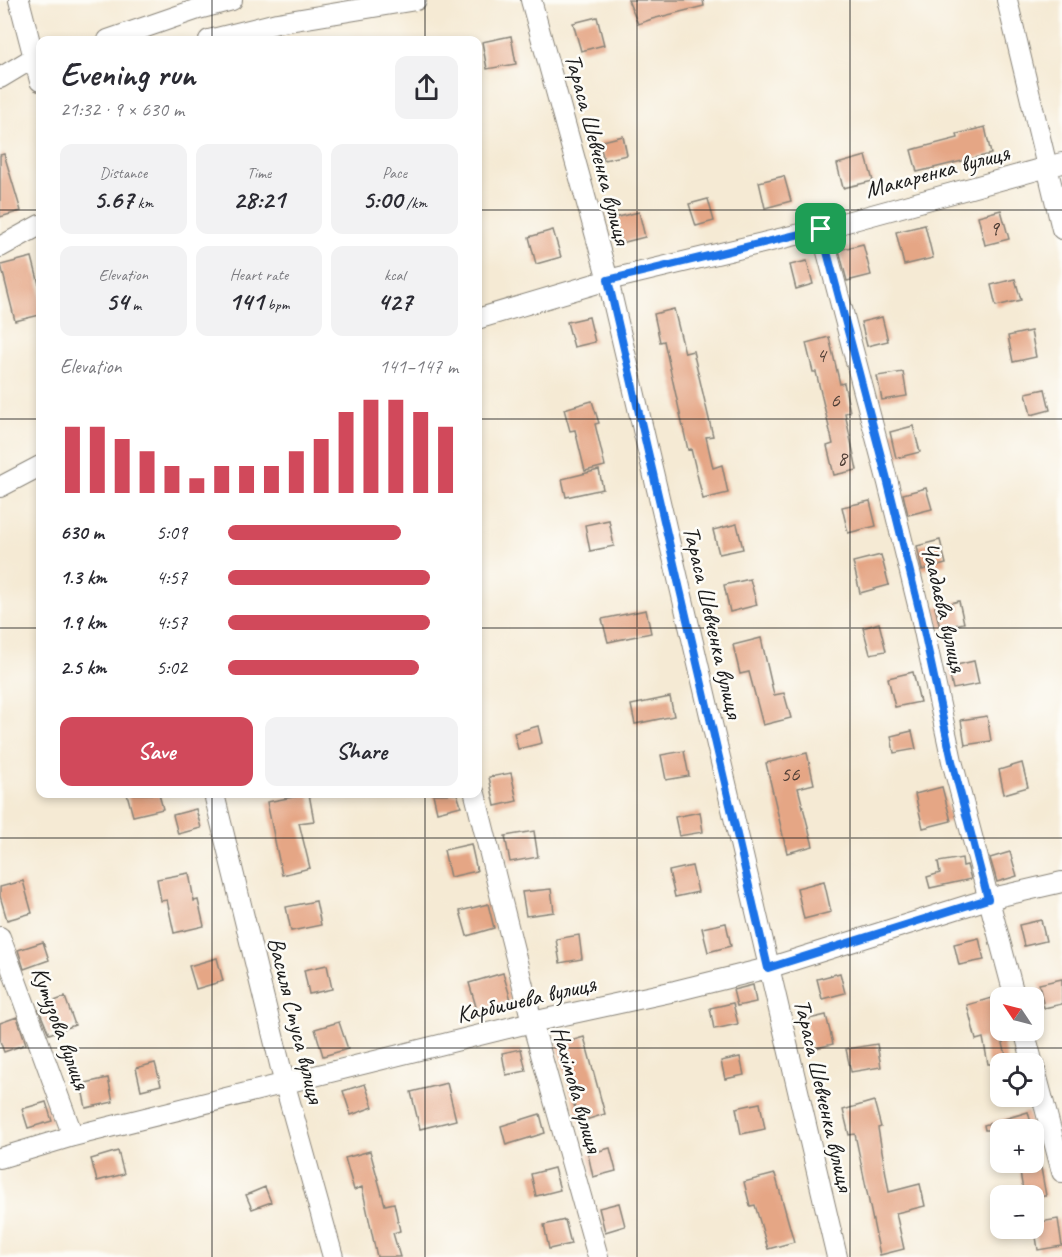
<!DOCTYPE html>
<meta charset="utf-8">
<style>
body{margin:0;font-family:Caveat,sans-serif;background:#f2f2f3;color:#2b2b33;height:100vh;display:flex;flex-direction:column;font-size:22px;white-space:nowrap}
*{box-sizing:border-box;margin:0}
p{font-size:20px;color:#7c7c81}
.icon{flex:none;width:33px;height:33px;fill:none;stroke:currentColor;stroke-width:2;stroke-linecap:round;stroke-linejoin:round}
.map{position:relative;flex:1;overflow:hidden}
.sheet{position:absolute;left:36px;top:36px;width:446px;height:762px;display:flex;flex-direction:column;background:#fff;border-radius:12px;box-shadow:0 3px 9px #0003}
.sheet>*{flex:none}
.needle{width:39px;rotate:305deg}
.controls{position:absolute;left:990px;top:987px;display:grid;gap:12px}
.controls a{display:grid;place-items:center;width:54px;height:54px;border-radius:12px;background:#fff;box-shadow:0 3px 9px #0003;font-size:30px}
.pin{position:absolute;display:grid;place-items:center;width:51px;height:51px;color:#fff;margin:-26px;border-radius:12px;box-shadow:0 3px 9px #0006}
.round{display:grid;place-items:center;flex:none;width:63px;height:63px;border-radius:12px;background:#f2f2f3}
.summary{display:flex;align-items:center;justify-content:space-between;height:102px;padding:0 24px}
h1{font-size:33px;font-weight:700;line-height:45px}
.figures{display:grid;grid-template-columns:repeat(3,1fr);gap:9px;height:102px;padding:6px 24px}
.figures div{display:grid;align-content:center;border-radius:12px;background:#f2f2f3;text-align:center}
.figures b{font-size:26px;font-weight:700}
.figures small{font-size:16px;font-weight:400}
.figures p{font-size:16px}
.chart{height:168px;padding:12px 24px}
.chart p{display:flex;justify-content:space-between}
.chart svg{width:100%;height:108px;margin-top:6px;stroke:#d1495b;stroke-width:6}
.button{display:flex;gap:12px;margin-top:auto;padding:12px 24px}
.button a{flex:1;height:69px;border-radius:12px;background:#d1495b;color:#fff;font-size:24px;font-weight:700;line-height:69px;text-align:center}
.button a+a{background:#f2f2f3;color:#2b2b33}
ul{padding:0 24px;list-style:none;font-size:20px}
li{display:grid;grid-template-columns:96px 72px 1fr;align-items:center;height:45px}
li i{height:15px;border-radius:8px;background:#d1495b}
.map>svg:first-child{display:block}
.building{fill:#e5a685}
.lines{fill:none;stroke-linecap:round;stroke-linejoin:round}
.minor-casing{stroke:#888378;stroke-width:22}
.minor{stroke:#fff;stroke-width:20}
.route-casing{stroke:#fff;stroke-width:12}
.route{stroke:#1a73e8;stroke-width:8}
.grid{fill:none;stroke:#1c1c1c;stroke-width:1.5;stroke-opacity:0.55}
.labels{text-anchor:middle;stroke-width:5;stroke-linejoin:round;paint-order:stroke}
.number-label{font-size:21px;fill:#4e3e36}
.street-label{font-size:24px;fill:#1c1c1c;stroke:#fdfcf7}
</style>
<div class="map">
<svg width="1062" height="1257" viewBox="0 0 1062 1257">
<rect width="100%" height="100%" fill="#fdfcf7"/>
<filter id="ink" filterUnits="userSpaceOnUse"><feTurbulence type="fractalNoise" baseFrequency=".0167" numOctaves="2"/><feDisplacementMap in="SourceGraphic" scale="12" xChannelSelector="R" yChannelSelector="G"/><feConvolveMatrix kernelMatrix="1 2 1 2 8 2 1 2 1" color-interpolation-filters="sRGB"/></filter>
<filter id="wash" filterUnits="userSpaceOnUse"><feTurbulence type="fractalNoise" baseFrequency=".008" numOctaves="4" result="noise"/><feDisplacementMap in="SourceGraphic" scale="24" xChannelSelector="R" yChannelSelector="G"/><feGaussianBlur stdDeviation="1.35" result="paint"/><feColorMatrix in="noise" values="0 0 0 0 0 0 0 0 0 0 0 0 0 0 0 0 0 1.4 0 .05"/><feComposite in="paint" operator="in"/></filter>
<g filter="url(#wash)">
<rect width="100%" height="100%" fill="#f5ead4"/>
<g id="blocks">
<path class="building" d="M628,0H703L704,6L652,19L638,24Z
M597,17L604,45L581,51L573,23Z
M511,36L516,64L487,69L482,42Z
M985,127L991,154L917,172L911,150L958,138L957,134Z
M623,136L627,155L604,160L599,142Z
M4,154L21,211L0,217V155Z
M866,156L873,181L843,188L837,164Z
M784,176L791,201L765,208L759,182Z
M708,199L714,221L696,226L689,204Z
M1001,210L1009,239L985,245L978,216Z
M639,212L645,237L621,243L614,218Z
M925,225L933,258L904,265L896,232Z
M553,230L561,257L536,264L529,237Z
M863,244L871,275L847,281L839,250Z
M32,257L40,288V315L15,321L1,265Z
M807,261L813,284L796,289L790,265Z
M1015,279L1021,300L996,306L991,285Z
M674,309L685,353L693,351L713,436L706,437L713,468L722,465L728,493L703,499L691,449L688,450L664,341L660,342L654,314Z
M589,317L595,342L574,347L567,322Z
M882,317L888,341L867,346L861,322Z
M1031,331L1036,357L1013,362L1008,336Z
M829,337L840,384L844,383L850,412L845,413L857,470L834,475L827,446L833,444L816,372H813L806,343Z
M903,372L907,396L882,400L877,376Z
M1045,389L1050,410L1031,415L1026,393Z
M592,401L599,423L595,424L605,466L585,471L575,430L570,431L564,409Z
M913,426L920,452L896,458L890,432Z
M599,470L603,489L566,497L562,479Z
M926,488L932,509L908,515L903,494Z
M870,501L876,526L848,533L842,507Z
M609,520L614,546L590,551L585,525Z
M737,524L743,549L719,554L713,530Z
M940,540L946,564L922,570L917,546Z
M881,555L889,585L860,593L853,562Z
M750,579L757,605L730,612L724,585Z
M959,601L964,623L940,628L935,607Z
M646,610L651,633L608,642L602,619Z
M879,623L886,651L870,654L863,628Z
M761,638L774,695L784,693L791,718L763,725L749,672L740,674L733,645Z
M974,661L979,684L953,689L948,667Z
M913,672L920,702L895,707L888,678Z
M670,697L674,716L635,724L631,705Z
M987,716L991,741L965,745L961,720Z
M538,726L542,743L518,749L514,733Z
M912,731L916,749L894,753L891,736Z
M684,751L689,776L666,780L661,755Z
M807,753L814,784L798,788L813,846L787,853L766,763Z
M1022,763L1028,787L1004,794L999,770Z
M511,773L517,801L495,806L489,777Z
M942,787L951,821L923,828L915,794Z
M127,794H159L163,809L133,816Z
M309,794L314,821L299,823L310,868L282,875L267,802Z
M433,794H457L461,806L437,812Z
M196,809L201,828L178,834L173,815Z
M700,812L703,832L679,836L675,817Z
M534,831L538,857L510,862L505,836Z
M471,844L477,871L450,877L444,850Z
M1010,852L1017,876L997,882L990,858Z
M962,858L963,866L967,865L971,879L930,888L927,877L940,873L938,862Z
M692,866L698,892L675,897L669,871Z
M189,873L194,901L198,900L204,926L174,933L167,900L161,901L157,879Z
M23,881L32,913L7,920L0,896V887Z
M824,881L831,912L804,919L797,888Z
M551,889L554,912L526,916L522,892Z
M316,901L321,925L291,931L286,907Z
M488,904L494,928L467,936L460,911Z
M1041,920L1046,941L1024,946L1019,925Z
M726,923L731,946L708,952L702,928Z
M579,935L582,959L560,963L556,939Z
M979,938L984,960L959,965L954,944Z
M43,942L49,960L24,969L18,950Z
M217,958L223,981L196,989L189,966Z
M327,965L332,989L309,994L304,970Z
M503,973L511,1000L477,1010L469,983Z
M840,973L845,993L822,999L817,979Z
M1062,979V1004L1044,1008L1039,984Z
M753,985L756,1002L737,1006L733,990Z
M65,997L75,1025L49,1034L39,1010L42,1009L41,1006Z
M992,998L1008,1064H988L983,1038L976,1040L967,1005Z
M733,1003L738,1024L714,1029L710,1008Z
M826,1015L833,1044L812,1049L805,1020Z
M17,1017L26,1044L4,1052L0,1041V1023Z
M339,1022L348,1049L323,1056L315,1029Z
M584,1037L605,1114L579,1122L557,1045Z
M877,1044L881,1067L851,1072L846,1049Z
M521,1049L526,1071L506,1075L502,1053Z
M740,1057L744,1075L725,1079L721,1061Z
M155,1063L161,1085L141,1090L136,1068Z
M108,1078L113,1102L86,1108L81,1084Z
M447,1083L456,1120L420,1129L411,1092Z
M365,1084L373,1107L351,1115L343,1091Z
M874,1101L881,1127L878,1128L889,1192L920,1184L925,1206L896,1213L904,1249L880,1255L855,1134L849,1135L843,1110Z
M46,1102L52,1121L28,1128L22,1109Z
M760,1103L765,1129L741,1134L736,1108Z
M1028,1112L1033,1130H985L984,1125Z
M540,1114L545,1133L506,1145L501,1126Z
M610,1148L616,1171L593,1177L588,1154Z
M118,1151L124,1174L97,1181L91,1159Z
M370,1151L385,1205L394,1203L400,1231L393,1233L400,1257H377L362,1187L354,1190L345,1158Z
M554,1168L560,1190L536,1196L531,1174Z
M1041,1168L1046,1196H1024L1020,1172Z
M775,1174L794,1242L768,1249L755,1205L750,1206L744,1182Z
M265,1187L271,1202L252,1209L246,1195Z
M619,1203L625,1226L605,1232L599,1208Z
M1058,1219L1062,1246L1038,1250L1034,1223Z
M565,1220L571,1244L549,1249L544,1225Z"/>
</g>
</g>
<g filter="url(#ink)">
<use href="#blocks" fill-opacity="0" stroke="#888378" stroke-width="1.5"/>
<g class="lines">
<g class="minor-casing">
<path id="minor" d="M19,0L40,81
M531,0L608,280L837,1257
M1007,0L1062,229
M108,40L198,9L232,0
M209,40L277,23L416,0
M0,78L35,57H40
M821,229L888,483L921,617L952,761L1015,998
M0,247L40,225
M477,319L608,280L821,229L1062,163
M0,487L40,466
M214,794L285,1085L333,1257
M475,794L532,1022L598,1257
M0,937L73,1136
M1024,1030L1033,1064
M1034,1066L1062,1172
M0,1158L73,1136L532,1022L675,991L768,968L988,899L1062,882"/>
</g>
<use href="#minor" class="minor"/>
</g>
</g>
<g class="lines" filter="url(#ink)">
<g class="route-casing">
<path id="route" d="M821,229L888,483L921,617L952,761L988,899L768,968L608,280Z"/>
</g>
<use href="#route" class="route"/>
</g>
<path class="grid" d="M212,0V40M425,0V40M637,0V1257M850,0V1257M0,210H40M477,210H1062M0,419H40M477,419H1062M0,628H40M477,628H1062M212,794V1257M425,794V1257M0,838H1062M0,1048H1062"/>
<g class="labels">
<g class="number-label">
<text x="994" y="235">9</text>
<text x="821" y="362">4</text>
<text x="835" y="407">6</text>
<text x="842" y="465">8</text>
<text x="790" y="781">56</text>
</g>
<g class="street-label">
<text transform="translate(598 149) rotate(75)" y="8">Тараса Шевченка вулиця</text>
<text transform="translate(937 171) rotate(-15)" y="8">Макаренка вулиця</text>
<text transform="translate(944 607) rotate(77)" y="8">Чаадаєва вулиця</text>
<text transform="translate(713 622) rotate(77)" y="8">Тараса Шевченка вулиця</text>
<text transform="translate(526 999) rotate(-13)" y="8">Карбишева вулиця</text>
<text transform="translate(296 1020) rotate(76)" y="8">Василя Стуса вулиця</text>
<text transform="translate(61 1028) rotate(70)" y="8">Кутузова вулиця</text>
<text transform="translate(577 1089) rotate(74)" y="8">Нахімова вулиця</text>
<text transform="translate(824 1095) rotate(77)" y="8">Тараса Шевченка вулиця</text>
</g>
</g>
</svg>
<div class="controls">
<a><svg class="needle" viewBox="-14 -14 28 28"><path d="M0-13l5 13h-10z" fill="#e53935"/><path d="M0 13l5-13h-10z" fill="#7c7c81"/></svg></a>
<a><svg class="icon" aria-label="locate" viewBox="0 0 24 24"><circle cx="12" cy="12" r="6"/><path d="M12 2v4M12 18v4M2 12h4M18 12h4"/></svg></a>
<a>+</a>
<a>−</a>
</div>
<div class="pin" style="left:821px;top:229px;background:#1e9e55"><svg class="icon" aria-label="arrive" viewBox="0 0 24 24"><path d="M6 21V4h12l-3 4 3 4H6"/></svg></div>
<section class="sheet">
<div class="summary"><div><h1>Evening run</h1><p>21:32 · 9 × 630 m</p></div><a class="round"><svg class="icon" aria-label="share" viewBox="0 0 24 24"><path d="M12 15V3M7 8l5-5 5 5M5 13v7h14v-7"/></svg></a></div>
<div class="figures">
<div><p>Distance</p><b>5.67<small> km</small></b></div>
<div><p>Time</p><b>28:21</b></div>
<div><p>Pace</p><b>5:00<small> /km</small></b></div>
</div>
<div class="figures">
<div><p>Elevation</p><b>54<small> m</small></b></div>
<div><p>Heart rate</p><b>141<small> bpm</small></b></div>
<div><p>kcal</p><b>427</b></div>
</div>
<div class="chart"><p><span>Elevation</span>141–147 m</p>
<svg viewBox="0 0 160 44" preserveAspectRatio="none"><path d="M5 44V17M15 44V17M25 44V22M35 44V27M45 44V33M55 44V38M65 44V33M75 44V33M85 44V33M95 44V27M105 44V22M115 44V11M125 44V6M135 44V6M145 44V11M155 44V17"/></svg>
</div>
<ul>
<li><b>630 m</b>5:09<i style="width:75%"></i></li>
<li><b>1.3 km</b>4:57<i style="width:88%"></i></li>
<li><b>1.9 km</b>4:57<i style="width:88%"></i></li>
<li><b>2.5 km</b>5:02<i style="width:83%"></i></li>
</ul>
<div class="button"><a>Save</a><a>Share</a></div>
</section>
</div>
